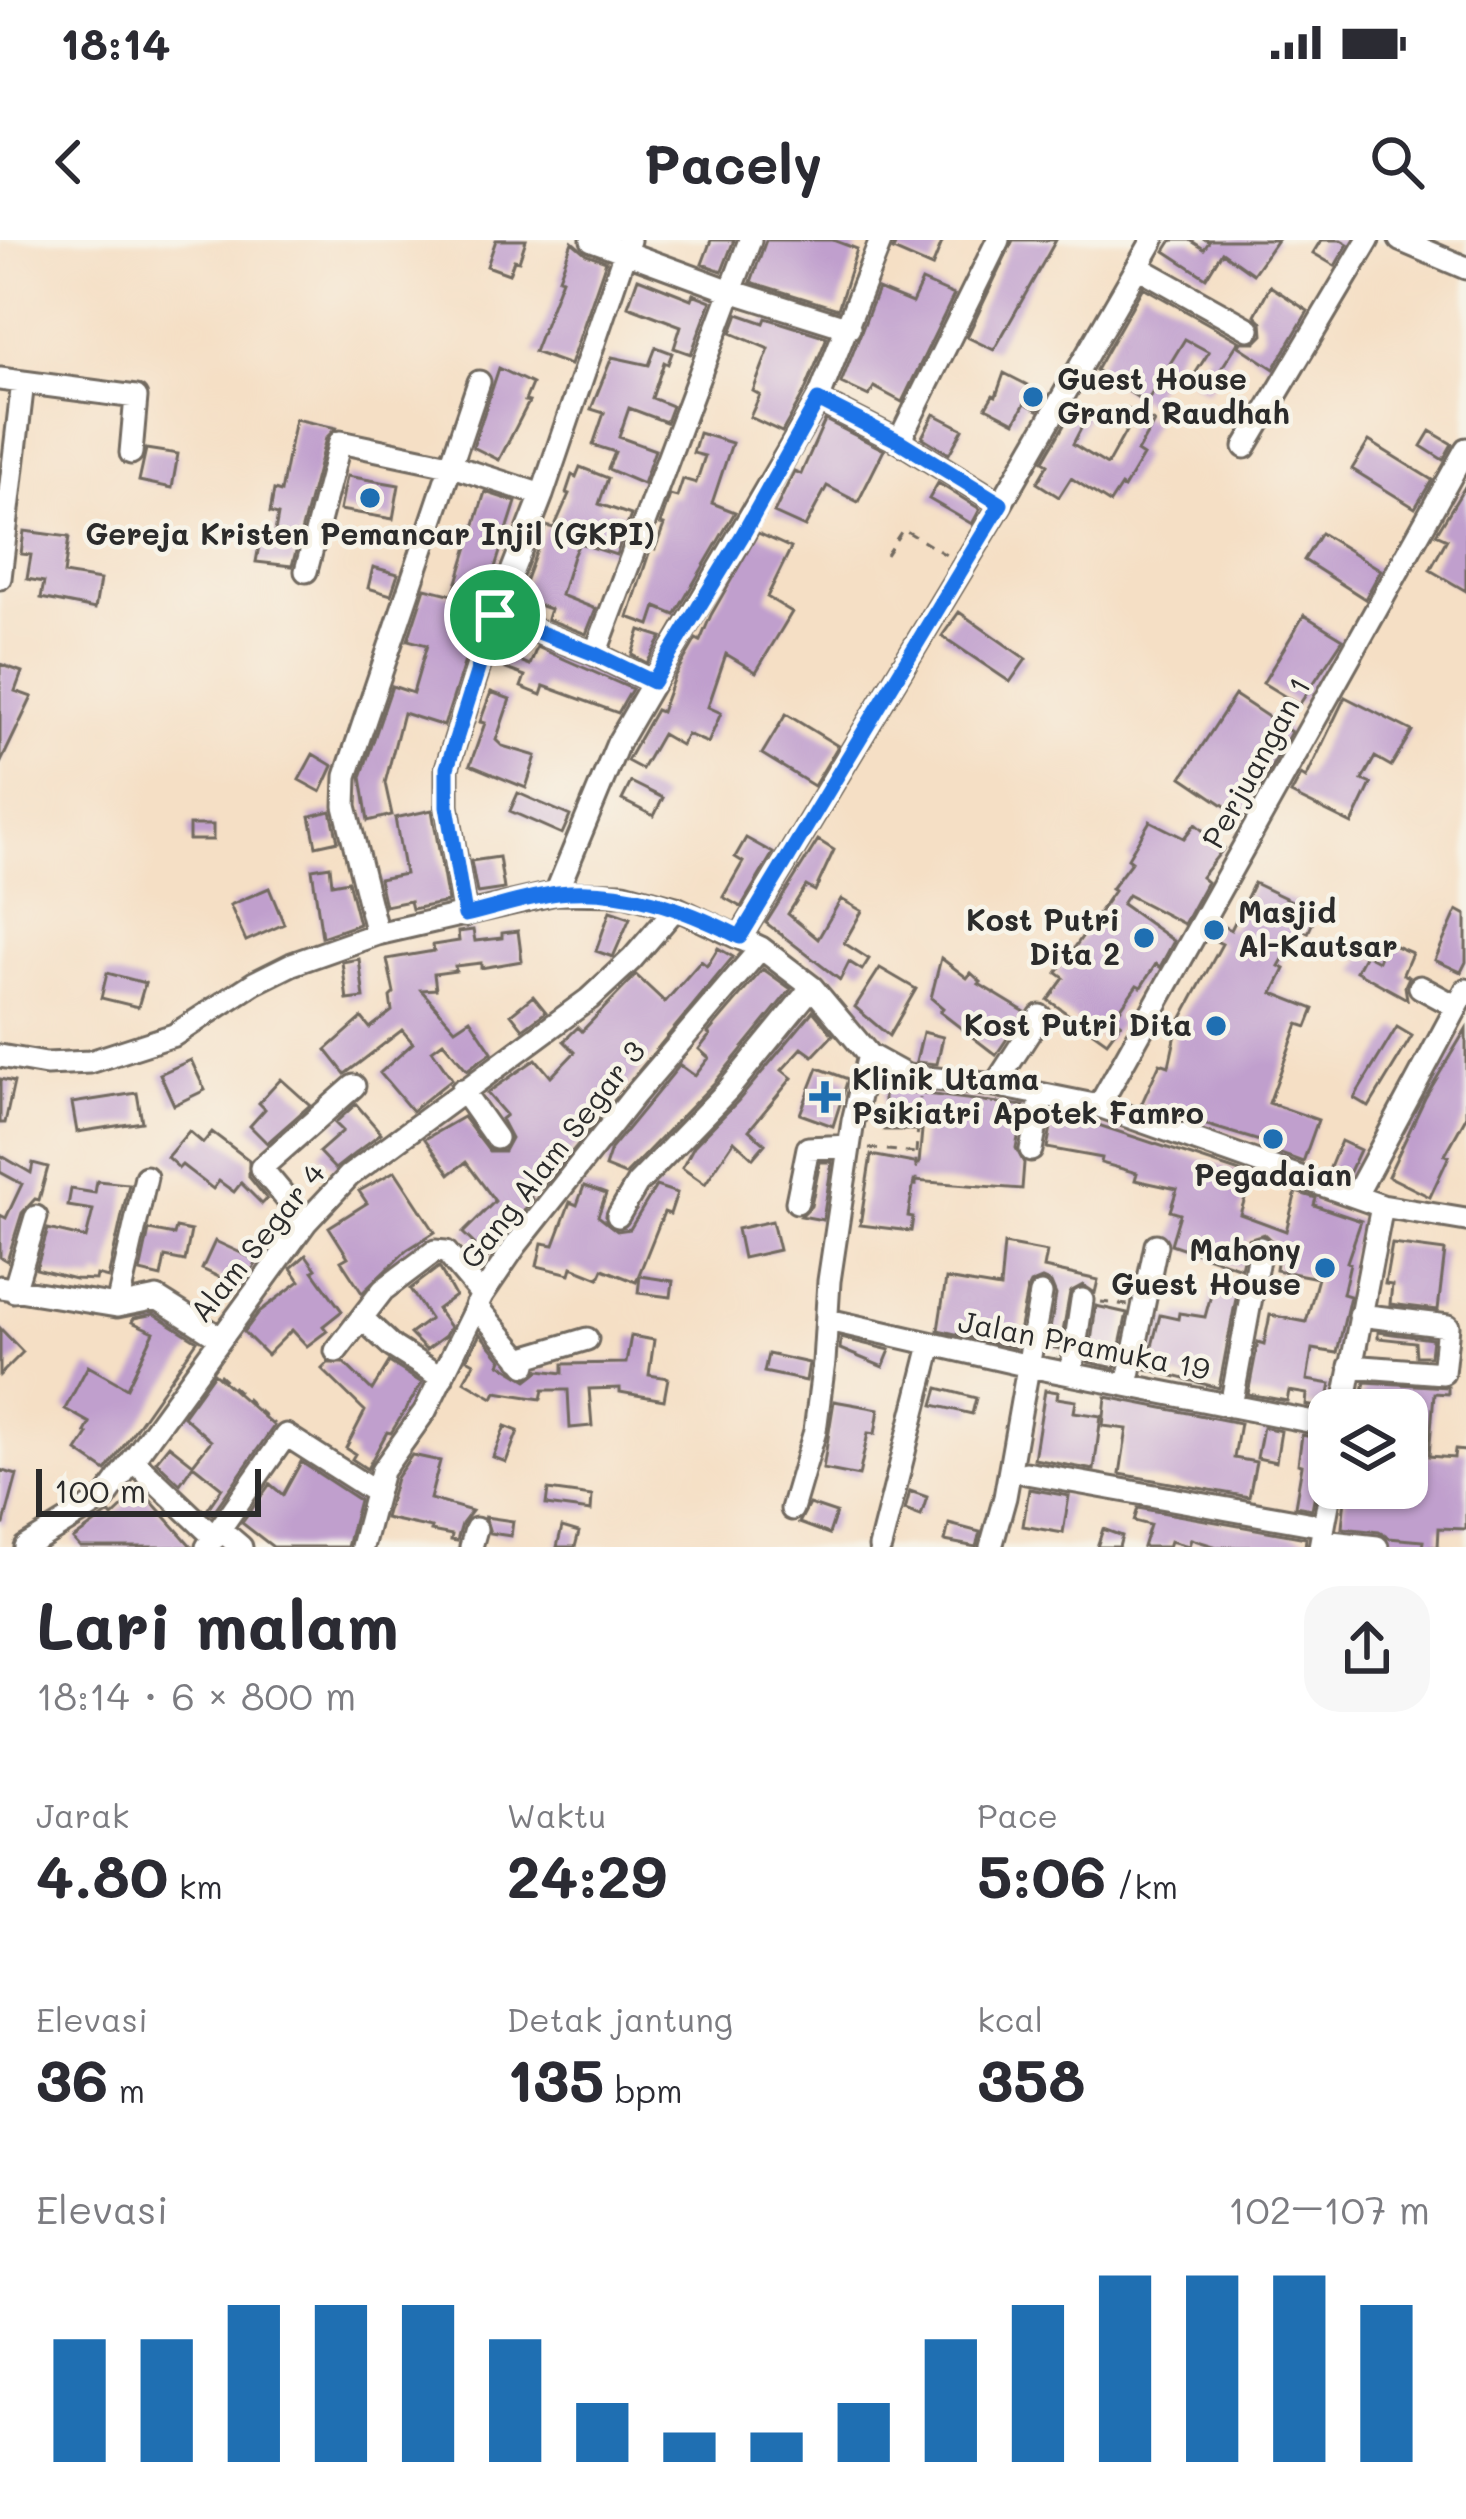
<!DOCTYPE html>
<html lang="id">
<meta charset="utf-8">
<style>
body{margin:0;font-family:Mali,sans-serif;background:#f7f7f7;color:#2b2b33;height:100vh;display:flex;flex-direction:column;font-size:45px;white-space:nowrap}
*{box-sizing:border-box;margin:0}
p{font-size:39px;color:#7c7c81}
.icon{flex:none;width:66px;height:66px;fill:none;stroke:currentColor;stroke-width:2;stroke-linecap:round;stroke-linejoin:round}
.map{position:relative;height:1307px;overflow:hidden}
.drawer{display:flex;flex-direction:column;background:#fff;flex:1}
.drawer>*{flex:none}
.controls{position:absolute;left:1308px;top:1149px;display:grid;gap:24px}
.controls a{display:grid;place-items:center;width:120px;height:120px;border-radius:24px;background:#fff;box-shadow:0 3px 9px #0004;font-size:60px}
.scale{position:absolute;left:36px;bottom:30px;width:225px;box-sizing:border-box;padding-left:12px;border:6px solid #2b2b2b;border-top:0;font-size:33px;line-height:42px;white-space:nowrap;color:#2b2b2b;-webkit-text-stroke:9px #f7f3e8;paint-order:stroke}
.pin{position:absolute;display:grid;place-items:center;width:102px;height:102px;color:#fff;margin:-51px;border:6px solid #fff;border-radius:50%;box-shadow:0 3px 12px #0007}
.round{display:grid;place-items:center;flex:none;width:126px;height:126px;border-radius:36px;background:#f7f7f7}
.headline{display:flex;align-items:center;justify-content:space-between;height:204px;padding:0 36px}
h1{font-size:66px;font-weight:700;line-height:90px}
.metrics{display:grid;grid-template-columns:repeat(3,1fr);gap:18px;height:204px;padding:12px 36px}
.metrics div{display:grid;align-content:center}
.metrics b{font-size:60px;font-weight:700}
.metrics small{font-size:33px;font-weight:400}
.metrics p{font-size:33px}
.chart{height:336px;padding:24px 36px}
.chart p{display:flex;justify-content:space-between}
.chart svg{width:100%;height:216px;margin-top:12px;stroke:#1f6fb2;stroke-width:6}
.status{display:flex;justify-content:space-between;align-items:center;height:84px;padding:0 60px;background:#fff;direction:ltr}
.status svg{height:33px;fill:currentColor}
header{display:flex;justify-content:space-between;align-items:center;height:156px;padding:0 36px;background:#fff;font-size:54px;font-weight:700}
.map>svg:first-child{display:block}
.building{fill:#c09fcd}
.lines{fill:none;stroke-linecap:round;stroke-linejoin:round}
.minor-casing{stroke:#726a61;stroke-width:27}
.path{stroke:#726a61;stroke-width:3;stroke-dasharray:9 9;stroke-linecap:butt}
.minor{stroke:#fff;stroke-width:21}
.route-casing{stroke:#fff;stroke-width:24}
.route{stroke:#1a73e8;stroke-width:15}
.poi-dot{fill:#1f6fb2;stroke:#f7f3e8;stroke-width:4.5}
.labels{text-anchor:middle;stroke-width:9;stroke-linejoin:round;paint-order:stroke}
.poi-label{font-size:30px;font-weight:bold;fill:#2b2b2b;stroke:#f7f3e8;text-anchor:start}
.street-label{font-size:30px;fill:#2b2b2b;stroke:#f7f3e8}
</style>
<div class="status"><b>18:14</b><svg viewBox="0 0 49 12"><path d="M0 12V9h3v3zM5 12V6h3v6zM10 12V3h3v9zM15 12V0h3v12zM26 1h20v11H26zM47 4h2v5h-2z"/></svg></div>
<header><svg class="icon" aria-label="back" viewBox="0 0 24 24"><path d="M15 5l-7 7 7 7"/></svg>Pacely<svg class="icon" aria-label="search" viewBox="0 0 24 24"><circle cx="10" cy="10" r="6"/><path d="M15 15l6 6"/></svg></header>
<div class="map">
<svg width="1466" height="1307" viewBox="0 0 1466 1307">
<rect width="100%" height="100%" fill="#f7f3e8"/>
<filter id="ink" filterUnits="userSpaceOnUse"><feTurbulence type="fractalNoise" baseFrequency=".00833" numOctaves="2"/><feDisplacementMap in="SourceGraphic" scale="24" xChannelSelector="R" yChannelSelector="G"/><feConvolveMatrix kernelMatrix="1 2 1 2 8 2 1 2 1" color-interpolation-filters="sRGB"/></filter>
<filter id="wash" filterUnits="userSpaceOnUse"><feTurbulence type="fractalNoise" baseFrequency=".004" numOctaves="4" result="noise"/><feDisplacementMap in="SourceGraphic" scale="48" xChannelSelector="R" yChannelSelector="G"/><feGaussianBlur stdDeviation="2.7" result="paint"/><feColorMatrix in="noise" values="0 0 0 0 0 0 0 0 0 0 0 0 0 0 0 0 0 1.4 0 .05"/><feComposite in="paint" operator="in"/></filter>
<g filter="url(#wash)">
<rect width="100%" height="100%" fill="#f5dfc5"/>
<g id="blocks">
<path class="building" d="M496,0H526L519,21L514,20L509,34L487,26Z
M711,0H734L722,31L702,24Z
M766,0H833L857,9L838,69L751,42Z
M897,0H943L932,27L893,10Z
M1013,0H1056L994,110L967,97Z
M1172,0H1190L1204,9L1209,2L1206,0H1277L1253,34L1222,12L1206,38L1165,11Z
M1321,0H1341L1348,4L1335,26L1313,13Z
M572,2L586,14L606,21L570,125L534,112L562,39L559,38Z
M638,38L691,59L693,54L711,61L691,114L674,108L681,86L628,66Z
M922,41L954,55L902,162L874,147L869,156L841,143L878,49L912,63Z
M1270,46L1308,71L1274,129L1239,106L1241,102H1256L1263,95L1262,82L1255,75Z
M1143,47L1239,101L1207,151L1191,140L1209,112L1185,99L1146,163L1096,130Z
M738,74L764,83L766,78L827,97L804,153L782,192L750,177L760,155L753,151L769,109L731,93Z
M656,107L672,113L668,124L664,122L652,158L672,166L666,182L629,168L619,197L655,210L643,244L608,229L615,212L593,205L604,173L591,169L612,117L649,125Z
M499,128L532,144L525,161L529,162L499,220L473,207Z
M1004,133L1047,155L1038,170L1025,163L1015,182L986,167L993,155L996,156Z
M1074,168L1088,175L1073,204L1107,225L1126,191L1127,186L1120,181L1127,169L1154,182L1137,212L1143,216L1124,248L1121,246L1110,263L1071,238L1059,257L1037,243L1048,224L1043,221Z
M934,174L963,189L949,214L922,197Z
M295,179L336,188L326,198L292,326L256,322L260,300L273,303L278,275L270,273L274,250L281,252Z
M825,180L884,210L858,262L827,246L805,287L774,273L794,231L801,234Z
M1430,191L1452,204L1443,220L1421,206Z
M699,193L732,203L712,263L735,272L675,375L656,367L650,385L628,377L651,307L655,309L664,285L660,284L670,255L677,257L683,239L696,243L705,216L693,213Z
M1369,201L1432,240L1415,268L1352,229Z
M146,209L178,214L172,248L139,241Z
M580,227L608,238L599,264L631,275L616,315L579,303L573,316L561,355L596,369L586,394L547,379L550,369L519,358L546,286L554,288L569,254L566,253L572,235L576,237Z
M347,236L399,245L393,279L340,270Z
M938,243L980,269L972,284L929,259Z
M1466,245V351L1430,330L1447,299L1436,294Z
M485,252L516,262L444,486L403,473L385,543L392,575L368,581L361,537L392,446L413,453L427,405L408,400L425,348L453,355Z
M24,291L69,297L64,334L100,340L95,369L41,358L44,342L27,339L31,315L21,314Z
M758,293L791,308L767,357L792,372L756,432L726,414L708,467L721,473L708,503L687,494L681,505L662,494L642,529L627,521L656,470L661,472L674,437L696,399L700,401L711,375Z
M1321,293L1381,330L1365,359L1304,320Z
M373,327L398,334L391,355L368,348Z
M959,372L1026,419L1010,442L942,396Z
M1304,375L1343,399L1299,465L1263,443Z
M640,390L662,397L647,423L632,415Z
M537,407L632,449L618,473L544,446L541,455L521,447L525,436L498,426L502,414L530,425Z
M0,424L22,432L15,451L32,457L0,524Z
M491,452L510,459L496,500L502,506L536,516L526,548L470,525L485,483L480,482Z
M1235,455L1291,492L1243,578L1182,537Z
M1345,457L1412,491L1391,526L1375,517L1362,540L1371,544L1352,584L1291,554L1301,535L1306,538Z
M786,474L838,506L814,546L762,514Z
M313,514L333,526L321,552L299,540Z
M631,542L663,558L654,576L622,560Z
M518,553L570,576L562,594L510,571Z
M432,570L448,662L412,669L410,661L385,666L379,639L405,634L395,578Z
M331,571L338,601L316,606L310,576Z
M1150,581L1184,598L1195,584L1224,608L1201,637L1207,642L1184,684L1128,655L1122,664L1174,701L1160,727L1156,724L1141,747L1137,745L1114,778L1121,783L1107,802L1048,760L1064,738L1057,733L1114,651L1111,649L1132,621L1128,618Z
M189,585H213V600H189Z
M746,598L773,613L741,667L723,657L743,622L735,617Z
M818,600L834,610L815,651L806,646L788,674L818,699L841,659L862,671L844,703L869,719L862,730L849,722L840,740L766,683Z
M499,617L504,649L477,653L471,621Z
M330,626L332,644L348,641L359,684L322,697L312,629Z
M1254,643L1317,673L1308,693L1300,689L1279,726L1285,729L1273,753L1314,769L1307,787L1298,784L1269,863L1318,880L1303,922L1261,907L1263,902L1141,865L1160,823L1169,826L1178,785L1222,704L1210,698L1218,683L1231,690Z
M269,648L284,684L246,701L230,665Z
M1457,670L1466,675V722L1461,732L1435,720Z
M610,671L630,678L613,717L596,711Z
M473,690L475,701L502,698V693L518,691L522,721L481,728V723L455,726L456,731L434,734L436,749L421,750L455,789L470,779L492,812L467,830L443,802L432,810L452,839L412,871L380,833L413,803L402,790L345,834L326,810L362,778L370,788L392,771L390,757L394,753L387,719L434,711L433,705L459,701L458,692Z
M1386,702L1412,713L1403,734L1409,737L1405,746L1407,759L1356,731L1365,714L1378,721Z
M718,708L733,717L542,948L531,956L533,959L488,1017L463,993L495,961L466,922L450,934L425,899L463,877L489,911H504L511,898L501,879L506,875L487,853L536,819L551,837L575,812L564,801L578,787L582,791L636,735L665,762L701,721L707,726Z
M941,718L967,738L971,733L981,742L979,744L1025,772L996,815L940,772L943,768L931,758Z
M359,719L364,758L347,760L342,722Z
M880,728L916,749L889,796L855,767Z
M763,729L791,749L716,841L625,935L605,927L611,909L680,825L695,836L709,818L699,809L710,795L708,793Z
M107,733L145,743L138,767L101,758Z
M533,756L546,772L523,789L511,774Z
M813,771L833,795L813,816L802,808L782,830L792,838L749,890L765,904L753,918L734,901L705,944L682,928L694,906L738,861Z
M1397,787L1412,796L1369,867L1354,858Z
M1466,789V877L1445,915L1449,916L1430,957L1388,936L1425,858Z
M923,792L943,797L937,824L916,822Z
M191,820L205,850L174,865L160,834Z
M818,828L848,839L833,886L800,874Z
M0,839L14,842L5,883H0Z
M281,839L310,865L267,903L250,886L265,869L259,863Z
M884,849L1024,866L1016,908L1024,923L1022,949L914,941L908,976L913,977L911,991L860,985L871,915L919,924L922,890H884Z
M137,853L142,882L77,892L72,863Z
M356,864L381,893L335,929L319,912L343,891L335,883Z
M1053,877L1082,883L1083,878L1095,880V884L1252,936L1240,974L1286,991L1296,952L1316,958L1314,965L1361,981L1347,1022L1350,1023L1343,1054L1350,1056L1337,1113L1312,1109L1307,1140L1331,1144L1326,1169L1306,1165L1307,1154L1289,1151L1287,1161L1248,1154L1258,1102L1264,1104L1270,1075L1306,1082L1318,1038L1276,1030L1279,1008L1264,994L1248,999L1241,1028L1171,1004L1180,974L1170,971L1177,949L1135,940L1137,933L1101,923L1102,918L1047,908Z
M189,891L203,903L212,892L249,920V937L267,959L262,964L241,943L234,952L219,941L213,949L182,925L179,928L167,917Z
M1341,901L1360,910L1347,938L1329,930Z
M0,915L31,933L33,923L48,927L39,960L35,959L22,973L7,1021L0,1017V975L6,978L22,944L0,932Z
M820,922H832L823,980L801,976L811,966Z
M395,931L435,992L407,1010L362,1053L341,1021L348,1017L329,987L367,963L359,951Z
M97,941L129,944L108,1038L97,1035L96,1040L75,1039L36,1029L48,989L86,998L93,970L68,966L71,949L95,953Z
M584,946L606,954L598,976L617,991L630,989L656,946L677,953L670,974L664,972L636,1042L603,1029L599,1038L572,1027L570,1034L537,1026L542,1003L554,1005L570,962L577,965Z
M772,981L779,1010L743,1018L737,989Z
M176,988L191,991L185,1021L165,1017L161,1037L140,1032L149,990L174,995Z
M215,1001L258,1021L240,1047L202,1029Z
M1004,1004L1047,1012L1044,1028L1098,1040L1095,1053L1083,1045L1070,1052L1060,1109L1047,1106L1056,1055L1051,1043L1042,1039L1030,1044L1027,1050L1016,1108L938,1090L946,1039L1000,1048Z
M1392,1004L1445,1011L1438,1070L1390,1064L1392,1045L1385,1044Z
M306,1015L316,1029L313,1031L342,1071L323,1086L327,1091L307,1106L292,1090L267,1115L244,1092L259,1072L300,1041L291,1028Z
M439,1027L455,1056L437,1069L450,1087L445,1096L426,1110L410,1094L430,1079L410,1049Z
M640,1036L673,1041L671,1057L638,1053Z
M1212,1051L1237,1053L1219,1148L1146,1129L1160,1075L1178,1079L1179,1073L1205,1077Z
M1096,1066L1127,1073L1115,1128L1088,1122Z
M154,1074L197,1101L106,1231L77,1211L88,1194L85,1192L90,1183L65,1169L88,1126L127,1148L154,1092L132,1082L134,1078Z
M0,1088L23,1112L0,1135Z
M1378,1092L1432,1099L1430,1116H1416L1415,1102L1378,1098Z
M480,1094L502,1120L500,1124L527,1140L540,1130L563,1133V1124L626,1123L631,1096L654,1100L649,1135L668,1138L664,1160L620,1152V1148L589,1149L592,1186L570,1188L568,1150H543L541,1159L496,1152L493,1158L464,1141L474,1123L467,1119Z
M841,1098L890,1110L883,1127L840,1109Z
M768,1114L809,1123L806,1141L764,1132Z
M389,1122L422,1143L391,1193L387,1192L367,1229L352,1219L355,1214L346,1208L365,1171L322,1129L328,1123H344L372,1150Z
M214,1133L274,1186L212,1274L207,1270L222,1248L193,1225L180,1244L156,1221L169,1205L193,1224L211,1201L183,1176Z
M1365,1142L1448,1147V1154L1434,1153L1429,1216L1454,1218L1455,1210L1466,1211V1289L1439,1288L1438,1307H1422L1423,1301L1389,1298L1379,1292L1342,1288L1346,1248H1407V1170L1359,1168Z
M938,1148L976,1158L972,1174L933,1165Z
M1045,1150L1058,1152L1057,1158L1076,1161L1074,1172L1101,1176L1094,1230L1034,1219Z
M1106,1157L1240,1183L1234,1218L1256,1222L1249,1257L1120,1234L1127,1189L1103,1186Z
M834,1161L879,1169L875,1194L868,1193L859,1236L823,1229Z
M505,1186L518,1191L506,1222L493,1217Z
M1263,1187L1281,1191L1276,1222L1257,1218Z
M1302,1195L1326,1200L1324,1235L1317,1244L1312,1269L1295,1266L1302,1225L1298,1224Z
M412,1215L440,1221L430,1259L472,1271L462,1284L457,1301L451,1300L452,1295L431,1291L432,1288L385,1278L396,1238Z
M301,1222L359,1260L347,1307H273L242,1283L270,1244L283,1255Z
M0,1230L17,1235L4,1284L0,1283Z
M1029,1249L1069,1256L1063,1293L1023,1286Z
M548,1250L592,1256L591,1271L546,1265Z
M910,1251L927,1257L921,1276L905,1270Z
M144,1253L192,1307H80L73,1299L109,1273L112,1277L130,1260L134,1264Z
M809,1264L836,1273L829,1294L799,1283Z
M1138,1268L1306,1298L1305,1307H1217L1191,1299L1189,1306L1170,1301L1168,1307H1143L1150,1285L1134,1281Z
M485,1277L513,1281L511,1296L490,1293Z
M949,1284L980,1292L976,1307L945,1301Z
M562,1287L579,1292L575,1307H557Z
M1103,1289L1122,1296L1119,1307H1097Z"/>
</g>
</g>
<g filter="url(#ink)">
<use href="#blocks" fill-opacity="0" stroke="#726a61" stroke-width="3"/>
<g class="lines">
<g class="minor-casing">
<path id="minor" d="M592,0L731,51L750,0
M1400,0L1466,28
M1138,27L1249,89
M0,139L136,157L131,213
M818,160L899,201L1001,264
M899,201L998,0
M1245,207L1368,0
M306,331L340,202L449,225L542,255
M0,338L23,142
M495,375L595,414L653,442
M595,414L731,51L849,88
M556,653L618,503L818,160L881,0
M465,675L447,566V528L495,375L542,255L629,0
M377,694L345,566L346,536L479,142
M740,697L1001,264L1153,0
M1420,747L1457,767
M0,816L46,824L90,822L174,795L254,743L292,724L377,694L556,653L624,654L676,668L761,708L812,747L869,815L907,836L995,845L1099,866L1382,966L1466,980
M995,845L1040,776
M462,850L496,898
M1099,866L1466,209
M1031,910L1042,855
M1356,955L1466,750
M797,962L808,908L849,906
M618,976L637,944L727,851L812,747
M306,982L261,928L354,846
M0,1047L117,1066L157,1058L219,1097
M14,1051L36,977
M117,1066L146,937
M476,1066L526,1125
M364,1080L393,1107L442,1138
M828,1080L1029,1126L1329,1185
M336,1111L383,1050L435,1011L446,1012L482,1055
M520,1119L587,1099
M1350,1126L1443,1133L1448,1086L1360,1075
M1071,1134L1082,1060
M1127,1145L1156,1005
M1231,1166L1260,1008
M1343,1170L1382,966
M134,1221L215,1298
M1026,1233L1324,1286
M792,1269L815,1191L824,1122L829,1041L853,881L869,815
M221,1290L241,1307
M1322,1301L1377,1307
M25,1307L105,1258L306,982L349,936L589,759L632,719L676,668
M207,1307L286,1195L375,1252
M362,1307L382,1231L425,1171L482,1055L516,1005L634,856L761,708
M471,1307L476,1289
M880,1307L931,1105
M991,1307L1005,1257L1041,1054
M1320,1307L1331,1248"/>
</g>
<path class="path" d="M886,315L903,289L946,315
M869,908L916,913V948
M916,913L920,858
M1206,1034L1235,1041
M1101,1062L1128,1065
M219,1134L274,1184"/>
<use href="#minor" class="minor"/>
</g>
</g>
<g class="lines" filter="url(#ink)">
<g class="route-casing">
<path id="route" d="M818,160L899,201L1001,264L740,697C683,668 623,646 558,653C527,657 495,668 465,675L447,566V528L495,375L595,414L653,442L742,296Z"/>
</g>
<use href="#route" class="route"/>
</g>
<g class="poi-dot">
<circle cx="1033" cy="157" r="12"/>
<circle cx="370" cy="258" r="12"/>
<circle cx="1214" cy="690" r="12"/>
<circle cx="1144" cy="698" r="12"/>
<circle cx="1216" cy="786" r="12"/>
<path d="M819 839h12v12h12v12h-12v12h-12v-12h-12v-12h12z"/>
<circle cx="1273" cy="899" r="12"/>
<circle cx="1325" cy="1028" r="12"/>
</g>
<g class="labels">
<g class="poi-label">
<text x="1057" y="150">Guest House<tspan x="1057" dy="34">Grand Raudhah</tspan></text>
<text x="370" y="305" text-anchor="middle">Gereja Kristen Pemancar Injil (GKPI)</text>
<text x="1238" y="683">Masjid<tspan x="1238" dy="34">Al-Kautsar</tspan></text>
<text x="1120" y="691" text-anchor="end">Kost Putri<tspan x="1120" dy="34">Dita 2</tspan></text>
<text x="1192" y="796" text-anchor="end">Kost Putri Dita</text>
<text x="852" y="850">Klinik Utama<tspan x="852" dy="34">Psikiatri Apotek Famro</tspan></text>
<text x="1273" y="946" text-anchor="middle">Pegadaian</text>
<text x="1301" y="1021" text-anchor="end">Mahony<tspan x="1301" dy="34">Guest House</tspan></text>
</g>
<g class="street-label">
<text transform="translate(1257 523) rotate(-61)" y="10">Perjuangan 1</text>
<text transform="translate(553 915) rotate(-52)" y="10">Gang Alam Segar 3</text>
<text transform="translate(258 1003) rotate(-51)" y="10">Alam Segar 4</text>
<text transform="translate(1084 1106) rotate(11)" y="10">Jalan Pramuka 19</text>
</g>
</g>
</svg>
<div class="controls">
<a><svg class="icon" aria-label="layers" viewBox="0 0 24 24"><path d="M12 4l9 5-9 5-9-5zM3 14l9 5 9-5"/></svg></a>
</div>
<div class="scale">100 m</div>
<div class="pin" style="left:495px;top:375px;background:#1e9e55"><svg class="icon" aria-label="arrive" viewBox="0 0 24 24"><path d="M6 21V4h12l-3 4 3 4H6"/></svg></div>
</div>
<section class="drawer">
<div class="headline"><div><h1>Lari malam</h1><p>18:14 · 6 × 800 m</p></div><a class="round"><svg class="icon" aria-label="share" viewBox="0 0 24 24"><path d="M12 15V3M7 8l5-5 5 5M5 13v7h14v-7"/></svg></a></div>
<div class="metrics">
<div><p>Jarak</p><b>4.80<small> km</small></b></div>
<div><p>Waktu</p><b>24:29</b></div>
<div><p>Pace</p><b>5:06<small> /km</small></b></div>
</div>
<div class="metrics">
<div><p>Elevasi</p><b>36<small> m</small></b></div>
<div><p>Detak jantung</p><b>135<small> bpm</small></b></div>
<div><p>kcal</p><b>358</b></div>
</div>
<div class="chart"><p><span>Elevasi</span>102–107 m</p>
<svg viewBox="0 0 160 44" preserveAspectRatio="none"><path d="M5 44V19M15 44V19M25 44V12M35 44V12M45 44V12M55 44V19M65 44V32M75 44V38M85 44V38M95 44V32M105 44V19M115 44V12M125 44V6M135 44V6M145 44V6M155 44V12"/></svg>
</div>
</section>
